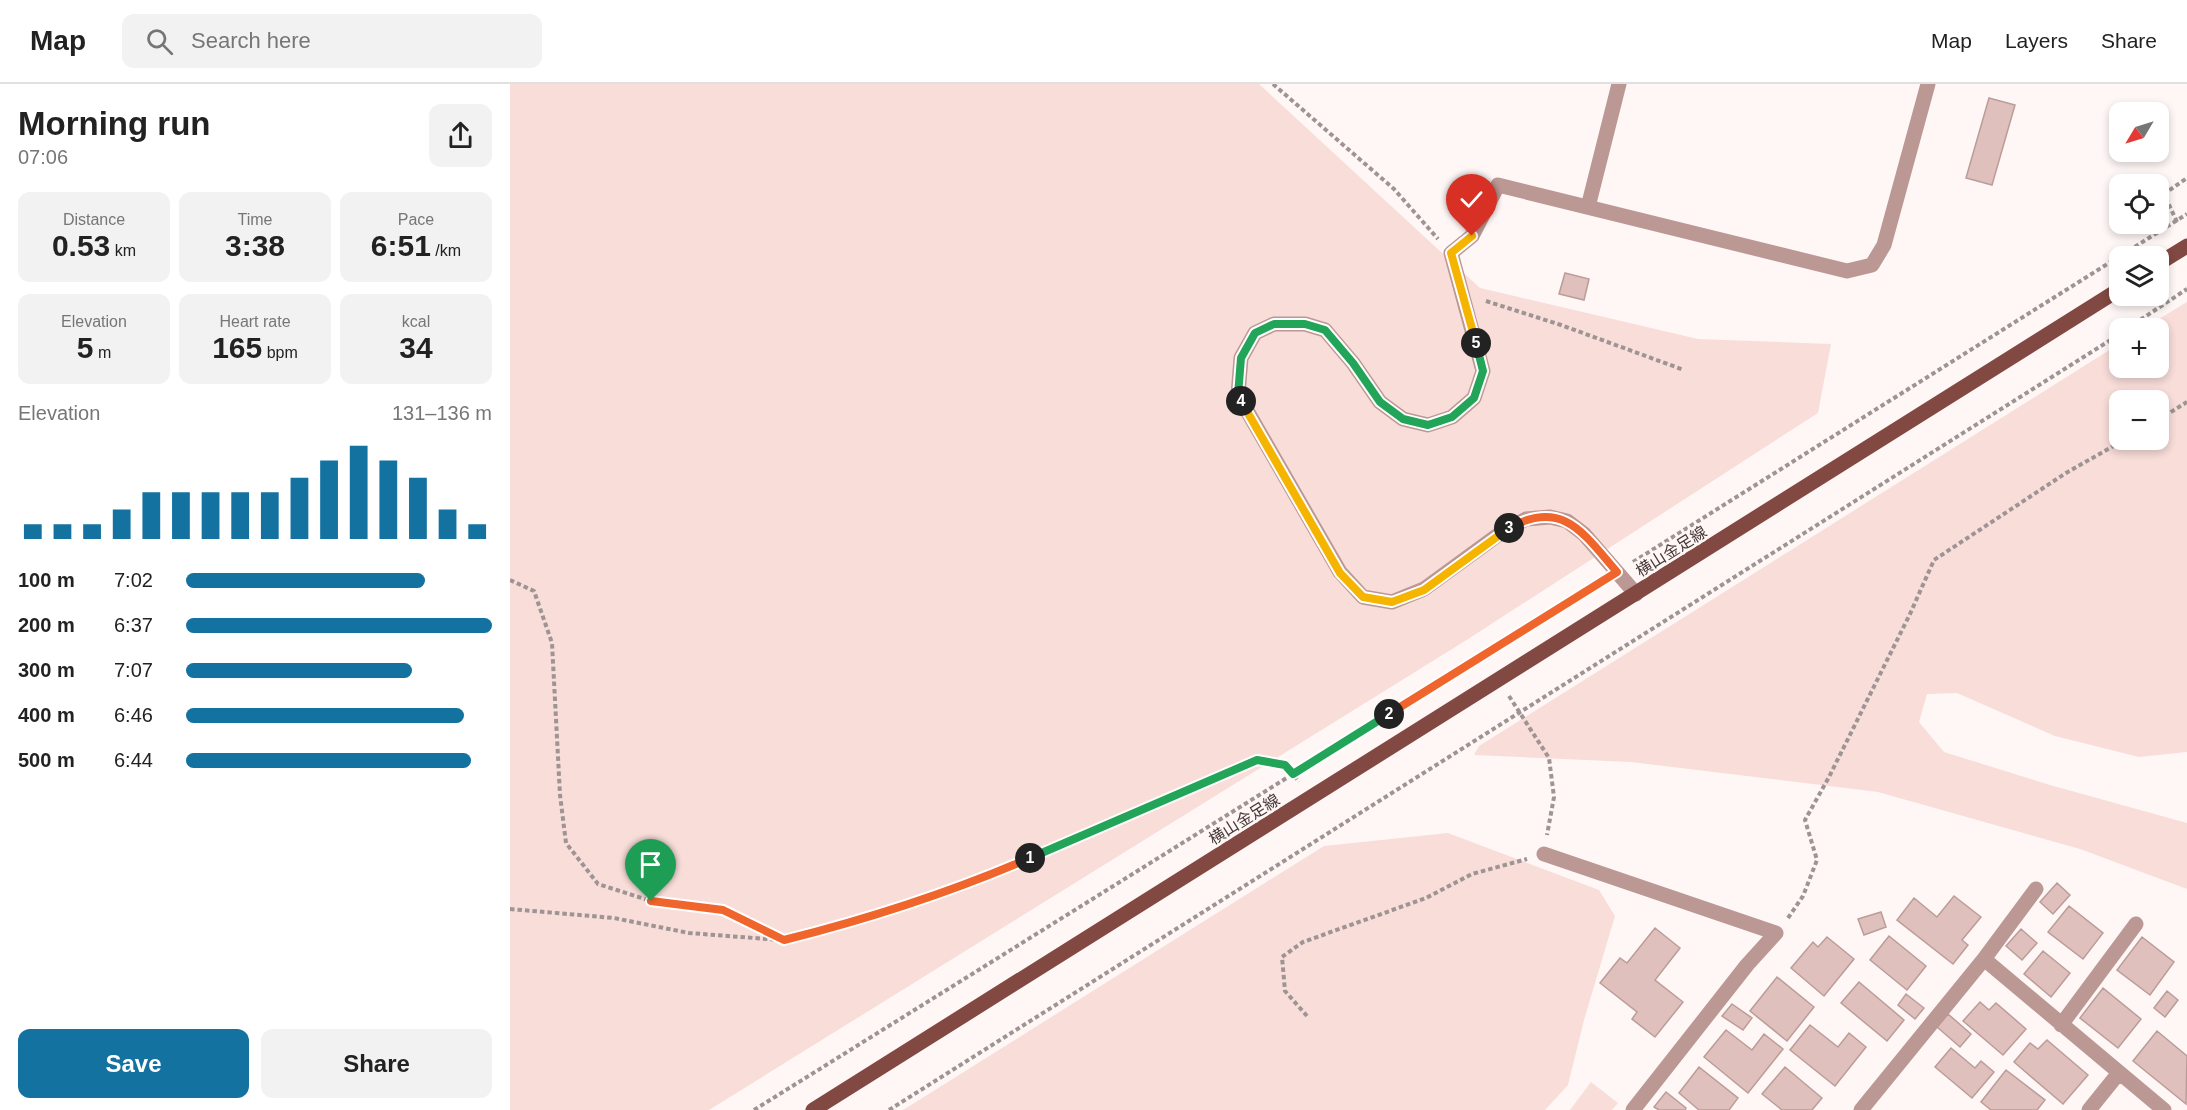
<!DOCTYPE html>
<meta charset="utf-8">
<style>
body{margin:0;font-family:Arial,"Noto Sans JP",sans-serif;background:#f2f2f2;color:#222;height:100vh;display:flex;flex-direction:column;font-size:22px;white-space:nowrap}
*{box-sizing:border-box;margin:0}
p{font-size:20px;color:#767676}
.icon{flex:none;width:33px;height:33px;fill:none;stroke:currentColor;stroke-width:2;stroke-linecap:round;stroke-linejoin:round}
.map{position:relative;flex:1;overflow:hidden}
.side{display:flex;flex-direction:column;background:#fff;width:510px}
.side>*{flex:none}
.needle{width:39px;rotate:232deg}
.fabs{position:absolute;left:1599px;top:18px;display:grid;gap:12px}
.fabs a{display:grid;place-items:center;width:60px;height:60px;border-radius:12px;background:#fff;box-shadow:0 3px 9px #0003;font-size:30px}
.pin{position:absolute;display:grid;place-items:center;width:51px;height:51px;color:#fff;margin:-62px -26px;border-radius:50% 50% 50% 0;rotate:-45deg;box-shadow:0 0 6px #0007}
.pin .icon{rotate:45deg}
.km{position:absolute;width:30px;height:30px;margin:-15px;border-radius:50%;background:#222;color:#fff;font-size:16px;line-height:30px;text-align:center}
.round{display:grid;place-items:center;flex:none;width:63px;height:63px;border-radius:12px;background:#f2f2f2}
.headline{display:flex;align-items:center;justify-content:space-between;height:102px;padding:0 18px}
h1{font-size:33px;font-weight:700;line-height:45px}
.figures{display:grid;grid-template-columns:repeat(3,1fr);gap:9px;height:102px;padding:6px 18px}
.figures div{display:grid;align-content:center;border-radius:12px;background:#f2f2f2;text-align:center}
.figures b{font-size:30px;font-weight:700}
.figures small{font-size:16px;font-weight:400}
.figures p{font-size:16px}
.chart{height:168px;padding:12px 18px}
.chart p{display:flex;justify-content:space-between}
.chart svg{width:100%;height:108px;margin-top:6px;stroke:#1372a0;stroke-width:6}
.action{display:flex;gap:12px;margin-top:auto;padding:12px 18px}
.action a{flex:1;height:69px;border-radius:12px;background:#1372a0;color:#fff;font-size:24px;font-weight:700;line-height:69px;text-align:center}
.action a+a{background:#f2f2f2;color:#222}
ul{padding:0 18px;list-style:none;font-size:20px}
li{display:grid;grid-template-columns:96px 72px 1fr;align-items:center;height:45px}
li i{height:15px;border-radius:8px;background:#1372a0}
header{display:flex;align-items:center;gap:36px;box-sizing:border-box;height:84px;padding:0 30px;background:#fff;border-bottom:2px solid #e0e0e0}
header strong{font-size:28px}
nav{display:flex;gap:33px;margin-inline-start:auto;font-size:21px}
.search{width:420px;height:54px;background:#f2f2f2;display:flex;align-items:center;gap:15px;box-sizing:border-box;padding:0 21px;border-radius:12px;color:#767676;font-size:22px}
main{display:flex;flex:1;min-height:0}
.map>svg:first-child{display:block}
.green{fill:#f8ddd9;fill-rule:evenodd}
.building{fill:#e0c0bc;stroke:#bb9c98;stroke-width:1.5}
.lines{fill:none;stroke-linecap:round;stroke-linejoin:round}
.path{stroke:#9e9493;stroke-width:4;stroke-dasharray:4.5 3;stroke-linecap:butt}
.minor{stroke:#bb9894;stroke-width:15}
.major{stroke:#824842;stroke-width:15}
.split-1-casing{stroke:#fff;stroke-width:12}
.split-2-casing{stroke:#fff;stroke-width:12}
.split-3-casing{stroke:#fff;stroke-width:12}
.split-4-casing{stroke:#fff;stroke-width:12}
.split-5-casing{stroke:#fff;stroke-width:12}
.split-6-casing{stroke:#fff;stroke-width:12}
.split-1{stroke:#f0652b;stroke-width:8}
.split-2{stroke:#22a559;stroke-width:8}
.split-3{stroke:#f0652b;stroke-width:8}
.split-4{stroke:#f5b400;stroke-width:8}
.split-5{stroke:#22a559;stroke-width:8}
.split-6{stroke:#f5b400;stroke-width:8}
.labels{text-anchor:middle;stroke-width:5;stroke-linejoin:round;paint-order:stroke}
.street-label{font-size:16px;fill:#463937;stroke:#fef7f6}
</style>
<header>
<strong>Map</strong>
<div class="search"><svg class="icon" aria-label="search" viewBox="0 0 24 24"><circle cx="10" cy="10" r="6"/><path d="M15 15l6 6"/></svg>Search here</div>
<nav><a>Map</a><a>Layers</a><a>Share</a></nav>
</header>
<main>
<section class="side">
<div class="headline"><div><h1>Morning run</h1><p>07:06</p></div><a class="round"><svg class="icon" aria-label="share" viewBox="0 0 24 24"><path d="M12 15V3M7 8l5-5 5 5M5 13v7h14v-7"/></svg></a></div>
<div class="figures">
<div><p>Distance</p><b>0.53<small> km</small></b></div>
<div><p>Time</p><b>3:38</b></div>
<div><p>Pace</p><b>6:51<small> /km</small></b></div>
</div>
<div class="figures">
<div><p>Elevation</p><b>5<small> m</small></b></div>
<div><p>Heart rate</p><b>165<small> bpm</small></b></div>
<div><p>kcal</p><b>34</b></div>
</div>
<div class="chart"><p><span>Elevation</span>131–136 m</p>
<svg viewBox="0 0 160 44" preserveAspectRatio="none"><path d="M5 44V38M15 44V38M25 44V38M35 44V32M45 44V25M55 44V25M65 44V25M75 44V25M85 44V25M95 44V19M105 44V12M115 44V6M125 44V12M135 44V19M145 44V32M155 44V38"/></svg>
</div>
<ul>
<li><b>100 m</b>7:02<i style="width:78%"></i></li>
<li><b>200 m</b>6:37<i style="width:100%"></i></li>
<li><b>300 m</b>7:07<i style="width:74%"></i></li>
<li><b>400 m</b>6:46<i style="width:91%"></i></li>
<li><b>500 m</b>6:44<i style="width:93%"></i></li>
</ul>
<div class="action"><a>Save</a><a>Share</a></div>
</section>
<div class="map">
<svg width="1677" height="1026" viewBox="0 0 1677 1026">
<rect width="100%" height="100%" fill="#fef7f6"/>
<path class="green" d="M0,0H749L970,204L1188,255L1321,260L1308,329L955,557L199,1026H0Z
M1677,218V668L1629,673L1545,652L1447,609L1417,610L1409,638L1434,668L1540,701L1677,739V805L1570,765L1368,708L1121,678L964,671L969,662L1609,260L1610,284H1648V244H1634ZM1610,316H1648V356H1610Z
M938,749L1089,806L1105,832L1074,936L1058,1001L1035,1026H393L814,762Z
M1081,998L1108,1019L1102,1026H1060Z"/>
<path class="building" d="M1479,14L1505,21L1482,101L1456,94Z
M1055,189L1079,195L1074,216L1049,210Z
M1547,799L1560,811L1543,830L1530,818Z
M1444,812L1471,833L1452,856L1458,861L1443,880L1387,836L1404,814L1427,833Z
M1559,822L1593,849L1573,875L1538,848Z
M1371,828L1376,843L1354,851L1348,835Z
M1145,844L1170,864L1145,896L1173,918L1145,953L1122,935L1127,928L1090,899L1110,874L1117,879Z
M1511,845L1527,859L1512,876L1496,862Z
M1379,852L1416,882L1397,906L1360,876Z
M1317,853L1344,875L1314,912L1281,884L1303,858L1308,863Z
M1632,853L1664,878L1640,911L1607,886Z
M1533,867L1560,889L1541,913L1514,890Z
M1267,893L1304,923L1277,957L1240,927Z
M1349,898L1394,936L1377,957L1331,919Z
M1593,904L1631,935L1608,964L1570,934Z
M1657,907L1668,916L1655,933L1644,924Z
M1396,910L1414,924L1405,935L1388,921Z
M1470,918L1479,926L1486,919L1516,945L1493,971L1453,937Z
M1222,920L1242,934L1233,946L1212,932Z
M1438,930L1461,950L1450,963L1427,943Z
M1300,941L1328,963L1339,949L1356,963L1325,1002L1280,966Z
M1216,946L1242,966L1254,950L1273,965L1238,1009L1194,973Z
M1647,947L1677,972L1676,1020L1623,977Z
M1537,956L1578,991L1553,1020L1504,978L1520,959L1528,965Z
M1441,964L1465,984L1471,977L1484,988L1462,1014L1425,983Z
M1189,983L1228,1014L1219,1026H1189L1169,1009Z
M1275,983L1312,1014L1302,1026H1272L1252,1010Z
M1496,986L1535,1016L1527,1026H1481L1471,1018Z
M1156,1008L1176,1024L1175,1026H1149L1144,1023Z"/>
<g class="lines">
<path class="path" d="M763,0L884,105L928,155
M1667,138L1654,110L1677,94
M976,217L1051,241L1174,286
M1618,244L1677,205
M1648,336L1677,318
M1123,478L1677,130
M0,496L24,507L42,559L50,711L56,759L88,800L141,817L213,826L275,856L334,841L462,799L746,676L775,681L789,698
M999,612L1039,674L1044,713L1037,751
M0,825L104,834L179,849L270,856
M1278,834L1293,812L1307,776L1295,736L1319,693L1400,530L1424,476L1556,389L1614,356
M797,932L775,907L772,873L793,858L916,814L962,790L1017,775
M244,1026L1091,498
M379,1026L1610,250"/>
<path class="minor" d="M1078,123L1109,0
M1126,510L1074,450L1057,437L1040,433L1016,435L992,448L914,505L882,518L853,513L830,488L728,311L731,274L745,249L764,240H795L815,246L843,279L870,318L893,335L918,341L942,333L964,314L973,287L941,169L962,152L988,101L1337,187L1362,181L1374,161L1418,0
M1034,770L1266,849L1237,881L1123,1026
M1474,875L1654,1026
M1551,941L1626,840
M1351,1026L1474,875L1526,805
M1579,1026L1608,990"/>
<path class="major" d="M1648,180L1677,162
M303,1026L1610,205"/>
</g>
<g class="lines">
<g class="split-1-casing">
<path id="split-1" d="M141,817L213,826L274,856C358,835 441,808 520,774"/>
</g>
<g class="split-2-casing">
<path id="split-2" d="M520,774L747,676L775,681L783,690L879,630"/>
</g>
<g class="split-3-casing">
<path id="split-3" d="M879,630L1107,488C1074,450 1053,414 999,444"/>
</g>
<g class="split-4-casing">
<path id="split-4" d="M731,317L830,489L853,513L882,518L914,506L999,444"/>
</g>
<g class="split-5-casing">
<path id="split-5" d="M731,317L728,311L731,274L745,249L764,240H795L815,246L843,279L870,318L893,335L918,341L942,333L964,314L973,287L966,259"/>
</g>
<g class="split-6-casing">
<path id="split-6" d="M962,152L941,169L966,259"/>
</g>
<use href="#split-1" class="split-1"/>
<use href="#split-2" class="split-2"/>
<use href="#split-3" class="split-3"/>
<use href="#split-4" class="split-4"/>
<use href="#split-5" class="split-5"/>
<use href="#split-6" class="split-6"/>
</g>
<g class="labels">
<g class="street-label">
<text transform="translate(1161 467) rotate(-32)" y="6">横山金足線</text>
<text transform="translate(734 735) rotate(-32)" y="6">横山金足線</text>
</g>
</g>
</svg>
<div class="fabs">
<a><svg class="needle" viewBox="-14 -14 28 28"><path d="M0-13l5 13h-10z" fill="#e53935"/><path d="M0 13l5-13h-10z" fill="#767676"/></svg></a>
<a><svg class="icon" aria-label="locate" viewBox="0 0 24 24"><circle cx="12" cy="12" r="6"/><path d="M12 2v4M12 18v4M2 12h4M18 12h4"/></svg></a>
<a><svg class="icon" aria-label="layers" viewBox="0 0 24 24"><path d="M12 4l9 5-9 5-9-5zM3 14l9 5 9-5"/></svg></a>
<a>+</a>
<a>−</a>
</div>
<div class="pin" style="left:141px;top:817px;background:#1e9e55"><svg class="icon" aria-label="arrive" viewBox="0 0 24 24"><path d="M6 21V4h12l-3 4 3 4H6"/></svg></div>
<div class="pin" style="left:962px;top:152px;background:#d93025"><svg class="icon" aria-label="check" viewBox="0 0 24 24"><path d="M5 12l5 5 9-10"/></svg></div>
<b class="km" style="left:520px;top:774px">1</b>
<b class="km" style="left:879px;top:630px">2</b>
<b class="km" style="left:999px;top:444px">3</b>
<b class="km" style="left:731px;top:317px">4</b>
<b class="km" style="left:966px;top:259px">5</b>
</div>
</main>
